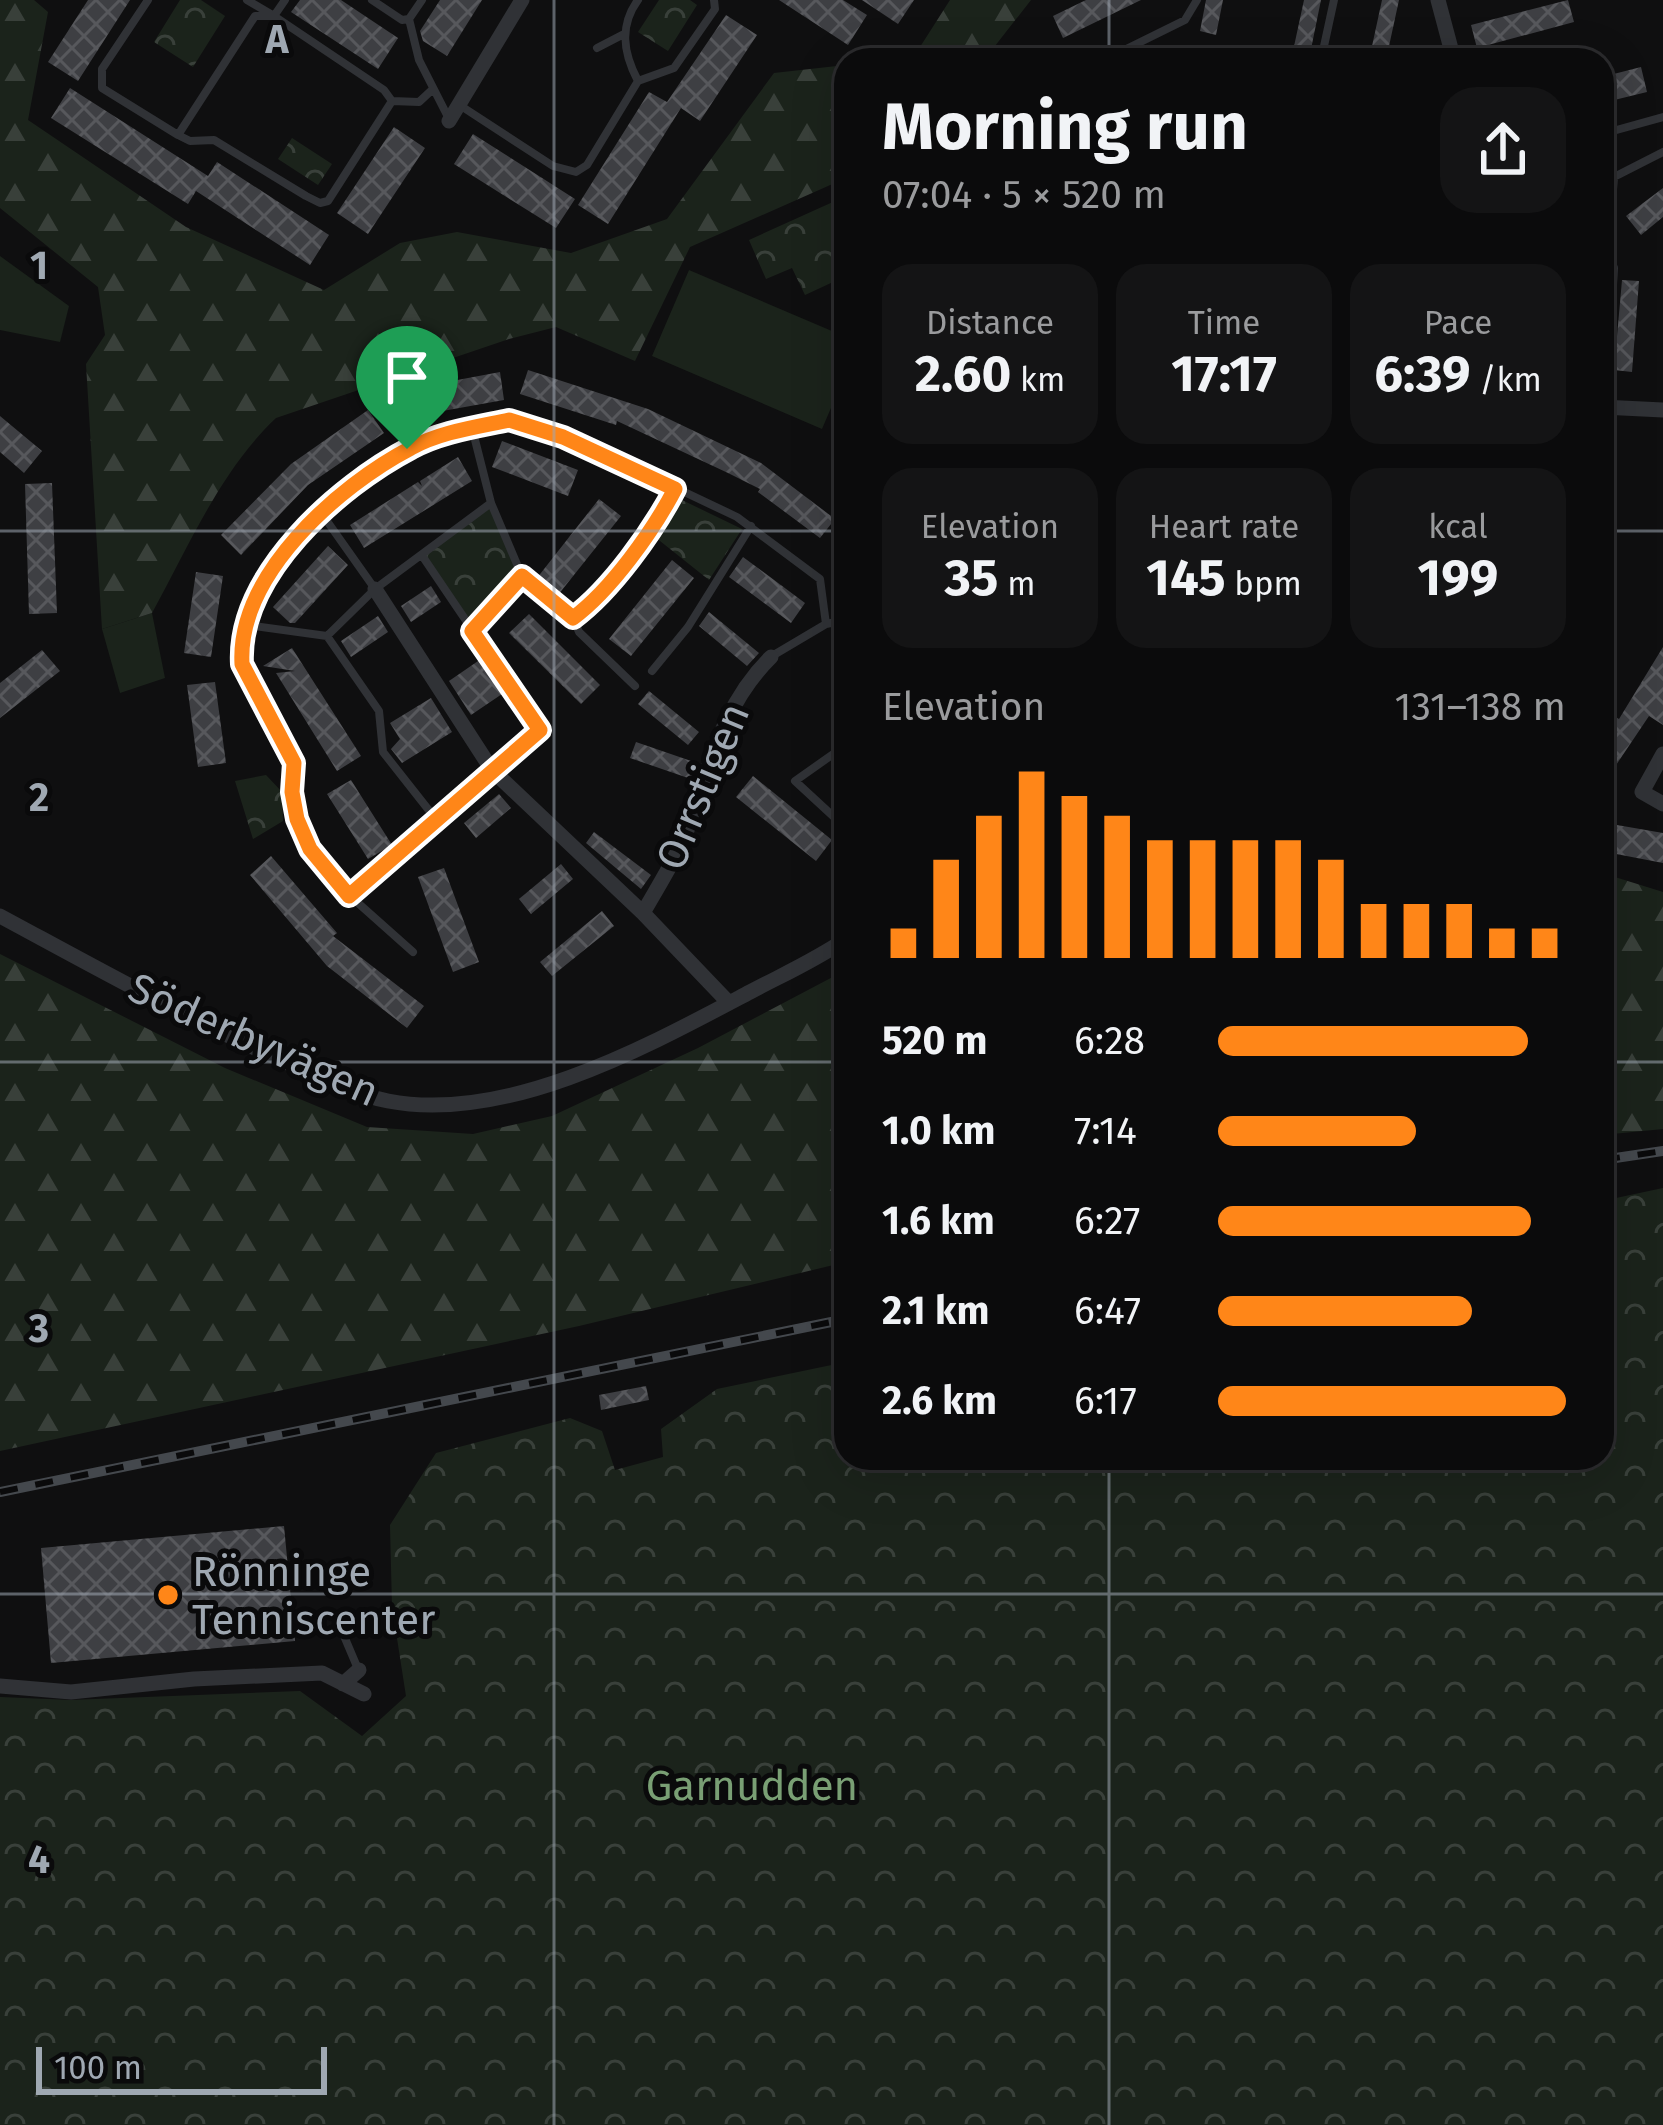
<!DOCTYPE html>
<meta charset="utf-8">
<style>
body{margin:0;font-family:"Fira Sans",sans-serif;background:#141415;color:#f1f3f6;height:100vh;display:flex;flex-direction:column;font-size:45px;white-space:nowrap}
*{box-sizing:border-box;margin:0}
p{font-size:39px;color:#9a9b9d}
.icon{flex:none;width:66px;height:66px;fill:none;stroke:currentColor;stroke-width:2;stroke-linecap:round;stroke-linejoin:round}
.map{position:relative;flex:1;overflow:hidden}
.side{position:absolute;left:834px;top:48px;width:780px;height:1422px;display:flex;flex-direction:column;background:#0b0b0c;border-radius:36px;box-shadow:0 12px 48px #0002,0 0 0 3px #2b2b2d}
.side>*{flex:none}
.scale{position:absolute;left:36px;bottom:30px;width:291px;box-sizing:border-box;padding-left:12px;border:6px solid #9fa8b2;border-top:0;font-size:33px;line-height:42px;white-space:nowrap;color:#9fa8b2;-webkit-text-stroke:9px #0a0a0b;paint-order:stroke}
.pin{position:absolute;display:grid;place-items:center;width:102px;height:102px;color:#fff;margin:-123px -51px;border-radius:50% 50% 50% 0;rotate:-45deg;box-shadow:0 0 12px #0007}
.pin .icon{rotate:45deg}
.round{display:grid;place-items:center;flex:none;width:126px;height:126px;border-radius:36px;background:#141415}
.headline{display:flex;align-items:center;justify-content:space-between;height:204px;padding:0 48px}
h1{font-size:66px;font-weight:700;line-height:90px}
.stats{display:grid;grid-template-columns:repeat(3,1fr);gap:18px;height:204px;padding:12px 48px}
.stats div{display:grid;align-content:center;border-radius:30px;background:#141415;text-align:center}
.stats b{font-size:51px;font-weight:700}
.stats small{font-size:33px;font-weight:400}
.stats p{font-size:33px}
.chart{height:336px;padding:24px 48px}
.chart p{display:flex;justify-content:space-between}
.chart svg{width:100%;height:216px;margin-top:12px;stroke:#ff8618;stroke-width:6}
ul{padding:0 48px;list-style:none;font-size:39px}
li{display:grid;grid-template-columns:192px 144px 1fr;align-items:center;height:90px}
li i{height:30px;border-radius:15px;background:#ff8618}
.map>svg:first-child{display:block}
.green{fill:#1b231b}
.forest{fill:url(#forest-firs)}
.park{fill:url(#park-crowns)}
.building{fill:url(#building-cross-hatch)}
.lines{fill:none;stroke-linecap:round;stroke-linejoin:round}
.lane{stroke:#303236;stroke-width:8}
.street{stroke:#303236;stroke-width:15}
.rail-casing{stroke:#44484d;stroke-width:10}
.rail{stroke:#0a0a0b;stroke-width:6;stroke-dasharray:18;stroke-linecap:butt}
.route-casing{stroke:#fff;stroke-width:24}
.route{stroke:#ff8618;stroke-width:15}
.grid{fill:none;stroke:#9fa8b2;stroke-width:3;stroke-opacity:0.55}
.poi-dot{fill:#ff8618;stroke:#0a0a0b;stroke-width:4.5}
.labels{text-anchor:middle;stroke-width:10;stroke-linejoin:round;paint-order:stroke}
.street-label{font-size:42px;fill:#9fa8b2;stroke:#0a0a0b}
.poi-label{font-size:42px;fill:#9fa8b2;stroke:#0a0a0b;text-anchor:start}
.park-label{font-size:42px;fill:#799f74;stroke:#0a0a0b}
.grid-label{font-size:39px;text-anchor:middle;font-weight:bold;fill:#9fa8b2;stroke:#0a0a0b;stroke-width:10;stroke-linejoin:round;paint-order:stroke}
</style>
<div class="map">
<svg width="1663" height="2125" viewBox="0 0 1663 2125">
<defs>
<pattern id="forest-firs" width="22" height="20" patternUnits="userSpaceOnUse" patternTransform="scale(3)"><rect width="22" height="20" fill="#1b231b"/><path d="M5 1l3.5 6h-7zM16 11l3.5 6h-7z" fill="#39403a"/></pattern>
<pattern id="park-crowns" width="20" height="18" patternUnits="userSpaceOnUse" patternTransform="scale(3)"><rect width="20" height="18" fill="#1b231b"/><path d="M2 6a3 3 0 1 1 6 0M12 15a3 3 0 1 1 6 0" fill="none" stroke="#39403a"/></pattern>
<pattern id="building-cross-hatch" width="8" height="8" patternUnits="userSpaceOnUse" patternTransform="scale(3)"><rect width="8" height="8" fill="#3e3f43"/><path d="M0 0l8 8M0 8l8-8" fill="none" stroke="#57585c"/></pattern>
</defs>
<rect width="100%" height="100%" fill="#0f0f10"/>
<path class="green" d="M0,256L69,306L60,342L0,330Z
M689,270L846,337V373L822,429L652,356Z
M152,613L165,678L120,693L102,629Z"/>
<path class="forest" d="M0,0H34L48,12L28,120L186,227L324,290L400,243L457,232L571,253L667,219L774,73L846,65V178L690,247L635,361L556,327L509,339L276,418C220,471 189,546 152,613L102,629L86,364L105,335L98,287L0,208Z
M950,0H1031L984,60H900L913,58Z
M1602,873L1663,892V1129L1602,1135Z
M0,954L225,1068L367,1127L473,1134L552,1116L698,1048L846,970V1262L579,1326L0,1451Z"/>
<path class="park" d="M180,0H201L225,16L193,67L154,42Z
M659,0H690L697,5L668,51L638,32Z
M292,138L332,164L318,185L278,159Z
M844,197L846,228L834,234L846,259V276L805,295L792,268L766,279L749,240Z
M682,500L742,529L709,580L655,537Z
M491,503L522,576L472,631L423,557Z
M266,775L282,792L283,821L253,839L235,781Z
M1663,1188V2125H0V1697L70,1700L300,1691L362,1736L406,1696L392,1606L390,1525L436,1453L570,1418L602,1431L615,1470L663,1457L661,1429L717,1389L846,1362V1458H1602V1201Z"/>
<path class="building" d="M88,0H130L78,81L48,62Z
M300,0H341L398,38L378,69L291,12Z
M440,0H482L447,56L423,41L420,31Z
M779,0H843L867,15L848,45Z
M862,0H914L898,24Z
M1086,0H1141L1063,38L1053,16Z
M1206,0H1223L1216,35L1200,31Z
M1304,0H1321L1310,54L1293,51Z
M1382,0H1399L1386,60H1369Z
M1568,0L1574,22L1477,48L1471,25Z
M726,15L757,35L700,121L681,108L608,224L578,205L649,92L667,102Z
M1641,67L1647,92L1602,103V77Z
M70,88L208,176L217,162L329,235L310,265L196,191L188,204L51,118Z
M394,127L425,148L368,234L337,213Z
M473,134L575,199L556,228L454,164Z
M1663,188V217L1641,235L1626,216Z
M1622,280L1639,281L1632,372L1614,370Z
M528,370L648,409L761,463L835,519L820,538L758,492L760,489L728,473L617,421L616,425L520,394Z
M500,372L504,400L409,417L404,390Z
M368,410L384,433L308,485L241,555L221,535L291,464Z
M0,416L42,451L24,473L0,452Z
M502,441L578,470L568,496L492,467Z
M458,457L472,481L364,548L350,525L418,482L422,486L420,481Z
M52,483L57,613L29,614L25,484Z
M599,499L621,516L558,595L537,578Z
M328,546L348,565L295,623H290L273,607Z
M743,557L805,603L791,623L729,577Z
M672,560L694,578L631,656L609,639Z
M196,572L223,576L211,657L184,653Z
M431,586L441,602L411,622L401,606Z
M709,612L759,653L747,666L699,626Z
M529,614L600,685L581,704L509,633Z
M378,616L388,632L351,657L341,641Z
M1663,647V725L1649,716L1602,786V734L1614,716L1619,719Z
M292,648L361,756L337,771L276,673L295,671L263,666Z
M42,650L60,671L0,718V683Z
M481,659L505,692L471,715L449,681Z
M215,682L226,763L198,767L187,685Z
M649,691L699,732L688,745L638,704Z
M431,698L452,732L402,763L391,749L400,739L390,723Z
M636,742L694,762L691,779L630,758Z
M753,776L832,840L816,861L736,797Z
M351,780L392,845L368,859L327,794Z
M499,794L511,808L476,838L464,823Z
M1617,825L1663,833V863L1611,853Z
M594,832L651,875L641,889L586,843Z
M271,856L337,933L333,936L424,1006L407,1028L327,966L250,875Z
M561,864L573,879L531,914L519,899Z
M444,868L479,962L453,972L418,877Z
M602,911L614,926L552,976L540,962Z
M646,1386L649,1400L601,1410L599,1395Z
M284,1526L295,1641L51,1663L41,1548Z"/>
<g class="lines">
<path class="lane" d="M148,0L102,69V88L178,135L255,16H274L247,0
M372,0L402,20L409,19L422,0
M638,0C619,26 623,53 638,81
M409,19L419,60L448,117
M597,48L624,34
M1104,60L1185,20L1197,0
M1321,60L1334,0
M392,101L419,102L433,89
M461,106L553,166L576,172L587,165L638,81L674,68L715,9L714,0
M1602,134L1663,117
M178,135L190,141L214,140L306,196L320,203L328,201L392,101L384,90L274,16L285,0
M1602,175L1614,177L1663,152
M1603,267L1614,268L1610,336
M1607,267L1614,177
M472,428L491,503L522,576L573,618L579,632L635,686
M322,514L375,589
M573,618C611,590 653,531 675,489
M246,625L327,636L379,711L383,752L435,818
M472,631L522,576
M327,636L375,589L491,503
M772,656L826,624L846,620
M652,671L688,627L751,526
M834,817L795,781L846,745
M349,895L540,730L423,557
M413,952L349,895L310,849L297,819L292,792L294,763L242,664C237,575 338,486 411,448C440,432 476,427 509,420L521,421L615,459L737,517L820,579L826,624
M336,1617L358,1669"/>
<path class="street" d="M1438,0L1454,60
M449,121L522,0
M1602,407L1663,410
M375,589L492,770L643,913L729,1003
M1663,754L1642,792L1663,804
M643,913C660,883 679,854 690,822C711,761 724,703 771,657
M0,916C91,965 182,1016 277,1058C312,1074 350,1093 388,1101C507,1124 648,1046 750,992C782,975 816,960 846,939
M343,1684L359,1670
M0,1686L71,1692L194,1679L322,1673L364,1694"/>
<g class="rail-casing">
<path id="rail" d="M1602,1160L1663,1151
M0,1492L846,1319"/>
</g>
<use href="#rail" class="rail"/>
</g>
<g class="lines">
<g class="route-casing">
<path id="route" d="M509,420L563,437L675,489C653,531 611,590 573,618L522,576L472,631L540,730L349,896L310,849L297,819L292,792L294,763L242,664C237,575 338,486 411,448C440,432 476,427 509,420Z"/>
</g>
<use href="#route" class="route"/>
</g>
<path class="grid" d="M554,0V2125M1109,0V60M0,531H846M1602,531H1663M0,1062H846M1602,1062H1663M1109,1458V2125M0,1594H1663"/>
<circle class="poi-dot" cx="168" cy="1595" r="12"/>
<g class="labels">
<g class="street-label">
<text transform="translate(702 786) rotate(-67)" y="15">Orrstigen</text>
<text transform="translate(254 1039) rotate(24)" y="15">Söderbyvägen</text>
</g>
<g class="poi-label">
<text x="192" y="1586">Rönninge<tspan x="192" dy="48">Tenniscenter</tspan></text>
</g>
<g class="park-label">
<text x="752" y="1800">Garnudden</text>
</g>
</g>
<g class="grid-label">
<text x="277" y="53">A</text>
<text x="39" y="279">1</text>
<text x="39" y="811">2</text>
<text x="39" y="1342">3</text>
<text x="39" y="1873">4</text>
</g>
</svg>
<div class="scale">100 m</div>
<div class="pin" style="left:407px;top:449px;background:#1e9e55"><svg class="icon" aria-label="arrive" viewBox="0 0 24 24"><path d="M6 21V4h12l-3 4 3 4H6"/></svg></div>
<section class="side">
<div class="headline"><div><h1>Morning run</h1><p>07:04 · 5 × 520 m</p></div><a class="round"><svg class="icon" aria-label="share" viewBox="0 0 24 24"><path d="M12 15V3M7 8l5-5 5 5M5 13v7h14v-7"/></svg></a></div>
<div class="stats">
<div><p>Distance</p><b>2.60<small> km</small></b></div>
<div><p>Time</p><b>17:17</b></div>
<div><p>Pace</p><b>6:39<small> /km</small></b></div>
</div>
<div class="stats">
<div><p>Elevation</p><b>35<small> m</small></b></div>
<div><p>Heart rate</p><b>145<small> bpm</small></b></div>
<div><p>kcal</p><b>199</b></div>
</div>
<div class="chart"><p><span>Elevation</span>131–138 m</p>
<svg viewBox="0 0 160 44" preserveAspectRatio="none"><path d="M5 44V38M15 44V24M25 44V15M35 44V6M45 44V11M55 44V15M65 44V20M75 44V20M85 44V20M95 44V20M105 44V24M115 44V33M125 44V33M135 44V33M145 44V38M155 44V38"/></svg>
</div>
<ul>
<li><b>520 m</b>6:28<i style="width:89%"></i></li>
<li><b>1.0 km</b>7:14<i style="width:57%"></i></li>
<li><b>1.6 km</b>6:27<i style="width:90%"></i></li>
<li><b>2.1 km</b>6:47<i style="width:73%"></i></li>
<li><b>2.6 km</b>6:17<i style="width:100%"></i></li>
</ul>
</section>
</div>
